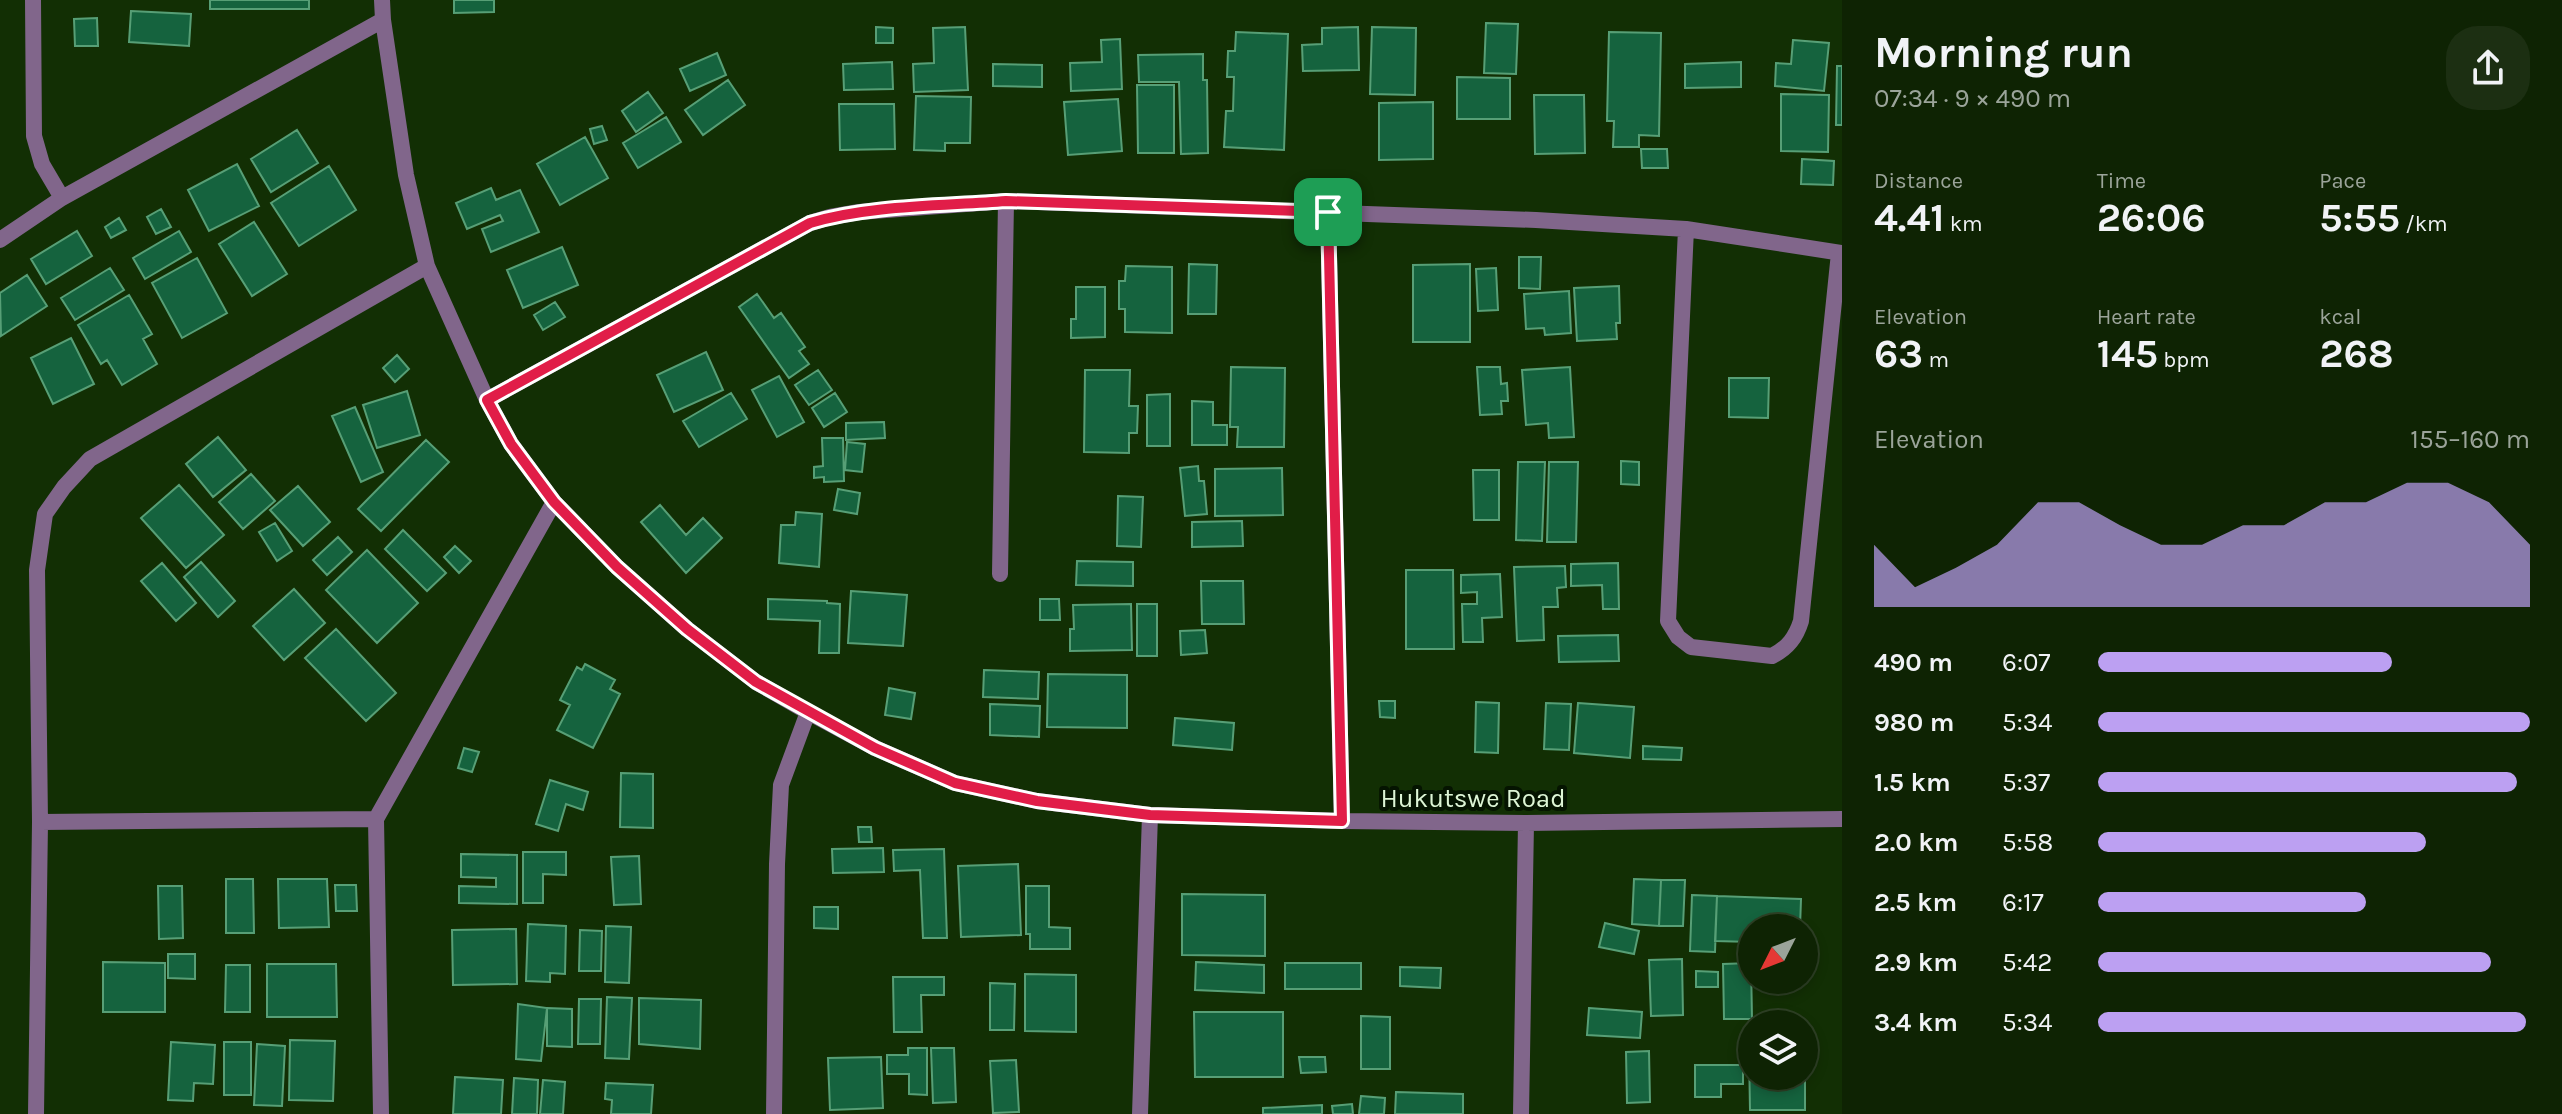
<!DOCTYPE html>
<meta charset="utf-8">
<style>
body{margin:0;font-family:Karla,sans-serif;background:#1c2f12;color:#f1f3f6;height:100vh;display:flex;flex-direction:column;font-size:30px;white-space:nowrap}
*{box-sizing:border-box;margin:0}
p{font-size:26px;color:#9ba49a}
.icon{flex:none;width:44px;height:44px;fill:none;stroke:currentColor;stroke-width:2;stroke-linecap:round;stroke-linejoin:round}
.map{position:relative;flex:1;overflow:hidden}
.side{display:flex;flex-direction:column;background:#0e2303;width:720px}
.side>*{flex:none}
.needle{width:52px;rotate:228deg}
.fabs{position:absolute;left:1738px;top:914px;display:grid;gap:16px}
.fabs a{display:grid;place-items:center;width:80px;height:80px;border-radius:50%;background:#0e2303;box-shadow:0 4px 12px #0003,0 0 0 2px #2e4025;font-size:40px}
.pin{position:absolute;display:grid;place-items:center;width:68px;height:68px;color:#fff;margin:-34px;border-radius:16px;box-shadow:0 4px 12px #0006}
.round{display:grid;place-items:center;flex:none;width:84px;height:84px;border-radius:32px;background:#1c2f12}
.head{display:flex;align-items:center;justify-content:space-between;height:136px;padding:0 32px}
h1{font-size:44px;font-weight:700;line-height:60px}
.figures{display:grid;grid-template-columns:repeat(3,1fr);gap:12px;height:136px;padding:8px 32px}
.figures div{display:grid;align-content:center}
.figures b{font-size:40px;font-weight:700}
.figures small{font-size:22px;font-weight:400}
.figures p{font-size:22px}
.chart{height:224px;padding:16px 32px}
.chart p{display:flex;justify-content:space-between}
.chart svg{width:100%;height:144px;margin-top:8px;fill:#bca0f2;opacity:.7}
ul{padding:0 32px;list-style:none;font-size:26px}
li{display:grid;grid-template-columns:128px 96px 1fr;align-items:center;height:60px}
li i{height:20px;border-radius:10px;background:#bca0f2}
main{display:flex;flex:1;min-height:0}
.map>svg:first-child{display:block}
.building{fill:#15633e;stroke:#579f76;stroke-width:2}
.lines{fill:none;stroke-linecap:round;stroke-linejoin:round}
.street{stroke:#81668b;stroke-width:16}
.route-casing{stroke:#fff;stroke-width:16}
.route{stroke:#e11d48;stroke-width:10}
.labels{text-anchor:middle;stroke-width:8;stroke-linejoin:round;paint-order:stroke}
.street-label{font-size:26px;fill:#def5d6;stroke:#051401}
</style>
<main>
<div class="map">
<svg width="1842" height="1114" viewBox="0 0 1842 1114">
<rect width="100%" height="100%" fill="#122f04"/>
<path class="building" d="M210,0H309V9H210Z
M454,0H494V12L454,13Z
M131,11L191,14L189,46L129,42Z
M97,18L98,46H75L74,19Z
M1486,23L1518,24L1516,74L1484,73Z
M876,27L893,28V43H876Z
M965,27L968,90L914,92L913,64L934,63L933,28Z
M1358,27L1359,70L1303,71L1302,45L1322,44V28Z
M1372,27L1416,28L1415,95L1370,94Z
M1236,32L1288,34L1284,150L1224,147L1226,111H1233L1234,77H1227L1228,51H1235Z
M1609,32L1661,33L1659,136L1639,135V147H1613L1614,121H1607Z
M1120,39L1122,89L1071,91L1070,63L1102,62L1101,40Z
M1793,40L1829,43L1824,91L1775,86L1776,63L1791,64Z
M717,53L726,75L690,91L680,69Z
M1203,54V80H1207L1208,153L1181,154L1179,82H1139L1138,55Z
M892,62L893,89L844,90L843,64Z
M1741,62V87L1685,88V64Z
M993,64L1042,65V87L993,86Z
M1837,66H1842V125H1836Z
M1457,77L1510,78V119H1457Z
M728,80L745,105L703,135L685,110Z
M1137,85H1174V153H1138Z
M648,92L663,113L636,132L622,111Z
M1781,94L1829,95L1828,152L1781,151Z
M1534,95H1584L1585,153L1535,154Z
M916,96L971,97L970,143H945V151L914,150Z
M1118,99L1122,151L1068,155L1064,102Z
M1433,102V159L1379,160V103Z
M839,104H894L895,149L840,150Z
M666,117L681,142L638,168L623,143Z
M602,126L607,140L594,144L590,129Z
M297,130L318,163L271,192L251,159Z
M585,137L608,178L560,205L537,164Z
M1641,149H1667L1668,168H1642Z
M1802,159L1834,161L1833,185L1801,184Z
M237,164L259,206L209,231L188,190Z
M329,166L356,210L299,246L271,203Z
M491,188L496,200L520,190L539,232L491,252L482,229L503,221L500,215L467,229L456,203Z
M161,209L171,227L156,234L147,217Z
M119,218L126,230L111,238L105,227Z
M254,222L287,274L252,296L219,244Z
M77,231L92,256L46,284L31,259Z
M179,231L191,252L145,279L133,258Z
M562,247L578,285L523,308L507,270Z
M1519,257H1541L1540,289L1519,288Z
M197,258L227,313L182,338L152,283Z
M1189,264L1217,265L1216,314H1188Z
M1470,264V342H1413V265Z
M1126,266L1172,267V333L1125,332V309H1119V281H1125Z
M110,268L124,290L75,320L61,298Z
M1496,268L1498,310L1478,311L1476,269Z
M27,275L47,306L1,336L0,293Z
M1619,286L1620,323H1616L1617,339L1577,341L1574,288Z
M1076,287H1105V337L1071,338V319H1076Z
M1569,291L1571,333L1545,335L1544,328L1526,329L1524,294Z
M757,294L774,318L781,313L805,347L799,351L809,364L789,378L739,307Z
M129,295L152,334L143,339L157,364L122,385L107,360L101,364L78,325Z
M555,302L565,317L543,330L534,315Z
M71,338L94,384L53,404L31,358Z
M706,352L723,390L674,412L657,375Z
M397,355L409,369L395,382L383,368Z
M1231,367L1285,368L1284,447H1237L1238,427H1230Z
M1477,367H1500L1501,384L1507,383L1508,401H1501L1502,414L1480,415Z
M1570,367L1574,437L1549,438L1548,423L1526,425L1522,370Z
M818,370L832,390L809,405L795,385Z
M1085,370H1130L1129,406H1138L1137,433H1129V453L1084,452Z
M779,376L804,422L777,437L752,390Z
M1729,378H1769L1768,418L1729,417Z
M407,391L420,435L377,448L363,405Z
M731,393L747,419L699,447L683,421Z
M835,393L847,412L824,427L812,408Z
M1170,394V446H1147V395Z
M1192,401L1213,402V425H1227V445H1192Z
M355,407L383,472L361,482L332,416Z
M884,422L885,438L846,440V423Z
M218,437L246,470L213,497L186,464Z
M822,438H843L844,481L824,482V477L814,478V467L823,466Z
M426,440L449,462L381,531L358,509Z
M847,442L865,444L862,472L845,470Z
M1621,461L1639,462V485L1621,484Z
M1518,462H1545L1542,541L1516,540Z
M1549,462H1578L1576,542H1547Z
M1198,466L1199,481H1204L1207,514L1185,516L1180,468Z
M1282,468L1283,515L1215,516V469Z
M1473,470H1499V520H1474Z
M251,474L275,501L243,529L219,502Z
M179,485L224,535L186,568L141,518Z
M298,486L330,522L303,546L270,510Z
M838,489L860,493L857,514L834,510Z
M1118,496L1143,497L1141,547L1117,546Z
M660,505L686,535L703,518L722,538L686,573L641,522Z
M796,512L822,514L819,567L779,563L781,525H795Z
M1242,521L1243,546L1192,547V522Z
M275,523L292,551L277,561L259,532Z
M403,530L446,573L427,591L385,549Z
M338,537L352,552L327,575L313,560Z
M455,546L471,561L459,573L444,557Z
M367,550L418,603L377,643L326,590Z
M1077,561L1133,562V586L1076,585Z
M201,562L235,601L218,617L184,577Z
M162,563L196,603L176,621L141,581Z
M1618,563L1619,609H1603L1602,585L1571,586V564Z
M1565,566L1566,587L1557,588L1558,607H1543L1544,640L1517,641L1514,567Z
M1406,570H1453L1454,649H1406Z
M1500,574L1502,617L1482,618L1483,642H1463L1462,604H1477V592L1461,593V575Z
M1201,581H1243L1244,624H1202Z
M294,589L325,623L284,660L253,626Z
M851,591L907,595L903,646L848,643Z
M768,599L827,601V603L840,604L839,653H819L820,621L768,619Z
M1040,599H1059L1060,620H1040Z
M1131,604L1132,650L1070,651V629H1074L1073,605Z
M1137,604H1157V656H1137Z
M336,629L396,693L366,721L305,658Z
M1205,630L1207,653L1181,655L1180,631Z
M1618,635L1619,661L1559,662L1558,636Z
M585,664L615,680L610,689L620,694L593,748L557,730L570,705L560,700L577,667L582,670Z
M984,670L1039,672L1038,699L983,697Z
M1048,674L1127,675V728L1047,727Z
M889,688L915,693L911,719L885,715Z
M1379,701H1395V718L1380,717Z
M1476,702L1499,703L1498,753L1475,752Z
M1546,703L1571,704L1569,750L1544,749Z
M1578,703L1634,707L1630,758L1574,753Z
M990,704L1040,706L1039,737L990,735Z
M1175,718L1234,723L1232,750L1173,745Z
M1643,746L1682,748L1681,760L1643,759Z
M464,748L479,752L472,772L458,768Z
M621,773L653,774V828L620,827Z
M550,780L588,792L583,810L566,804L558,831L536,824Z
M858,827H871L872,842H859Z
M883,848L884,872L833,873L832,849Z
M944,849L947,938H923L920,870L894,871L893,850Z
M523,852H566V875L543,874V903H523Z
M461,854L517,855V904L459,903V886L496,887V878L461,877Z
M639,856L641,904L614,905L611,857Z
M1018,864L1021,935L961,937L958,866Z
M226,879H253L254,933H226Z
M278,879H327L329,927L279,928Z
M1634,879L1661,880L1659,926L1632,924Z
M1661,880H1685L1683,926H1659Z
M335,885H356L357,911H336Z
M158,886H182L183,938L159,939Z
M1026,886H1049V927L1070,928V949H1030V934H1026Z
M1182,894L1265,895V956L1182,955Z
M1692,895L1717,896L1715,952L1690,951Z
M1717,896L1801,899L1800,928H1752V942L1715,941Z
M814,907H838V929L814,928Z
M1605,923L1639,931L1634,954L1599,947Z
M528,924L566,926L565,974L550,973V982L526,981Z
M606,926L631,927L629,983L605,982Z
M516,929L517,984L453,985L452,930Z
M580,930L602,931L601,971H579Z
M168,954H195V979L168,978Z
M1682,959L1683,1015L1651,1016L1649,960Z
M103,962L165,963V1012H103Z
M1196,962L1264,965V993L1195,990Z
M1285,963H1361V989H1285Z
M1751,963L1752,1019H1724L1723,964Z
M267,964H336L337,1017H267Z
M226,965H250V1012H225Z
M1400,967L1441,968L1440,988L1400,986Z
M1696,971L1718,972V987H1696Z
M1025,974L1076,975V1032L1025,1031Z
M893,977H944V995H921L922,1032H894Z
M990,983L1015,984L1014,1030H990Z
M607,997L632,998L629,1059L605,1058Z
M639,998L701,1000L700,1049L639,1044Z
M579,999H601L600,1044H578Z
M518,1004L547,1008L541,1061L516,1059Z
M547,1008L572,1009V1047L547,1046Z
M1589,1008L1642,1012L1640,1038L1587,1035Z
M1194,1012H1283V1077H1195Z
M1361,1016L1390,1017V1069H1361Z
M290,1040L335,1041L333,1101L289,1100Z
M171,1042L215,1045L213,1084L194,1083L193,1101L168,1100Z
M224,1042H251V1095H224Z
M257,1044L285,1046L282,1106L254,1105Z
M908,1048H927V1095L909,1094V1074H887V1055H908Z
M931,1048H954L956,1102L933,1103Z
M1649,1051L1650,1102L1627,1103L1626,1052Z
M1749,1052H1752V1076H1804L1805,1052V1110H1750Z
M881,1057L883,1108L830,1110L828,1058Z
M1299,1057H1325L1326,1072L1301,1073Z
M1016,1060L1019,1112L993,1113L990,1061Z
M1695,1065H1743V1084H1721V1097H1695Z
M455,1077L503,1080L501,1114H453Z
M514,1078L538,1080L537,1114H512Z
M543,1080L565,1082L563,1114H540Z
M606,1083L653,1085L651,1114H611L612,1100L605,1099Z
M1396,1092L1463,1094V1114H1395Z
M1361,1096L1385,1098L1384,1114H1359Z
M1352,1104L1353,1114H1333L1332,1106Z
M1322,1105V1114H1263V1108Z"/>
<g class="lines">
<path class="street" d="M33,0L34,136L42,164L62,198
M382,0L383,20L406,175L427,266L487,400L511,444L554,502L617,567L687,629L756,682L808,712L875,748L955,783L1037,801L1150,815L1342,821L1526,823L1842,819
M1328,212L1342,821
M1686,229L1668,621L1678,637L1691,647L1772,656C1788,648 1796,637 1801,621L1839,253
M0,240L62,198L383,20
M487,400L810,223L830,217L859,212L1006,201L1536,220L1686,229L1842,253
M1000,574L1006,201
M40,822L376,819
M36,1114L40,822L37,570L45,514L64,487L90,459L427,266
M381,1114L376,819L554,502
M774,1114L777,864L781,785L808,712
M1140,1114L1150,815
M1521,1114L1526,823"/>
</g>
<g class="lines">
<g class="route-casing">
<path id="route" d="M1006,201L1328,212L1342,821L1150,815L1037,801L955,783L875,748L756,682L687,629L617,567L554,502L511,444L487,400L810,223C869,205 944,206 1006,201Z"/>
</g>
<use href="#route" class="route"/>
</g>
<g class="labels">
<g class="street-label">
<text x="1473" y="807">Hukutswe Road</text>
</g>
</g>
</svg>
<div class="fabs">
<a><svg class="needle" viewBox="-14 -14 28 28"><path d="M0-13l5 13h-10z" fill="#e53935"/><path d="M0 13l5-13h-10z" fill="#9ba49a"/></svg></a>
<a><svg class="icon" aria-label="layers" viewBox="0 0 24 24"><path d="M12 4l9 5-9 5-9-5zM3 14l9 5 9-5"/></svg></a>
</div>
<div class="pin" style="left:1328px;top:212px;background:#1e9e55"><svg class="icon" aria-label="arrive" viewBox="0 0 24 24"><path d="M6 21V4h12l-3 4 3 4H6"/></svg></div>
</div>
<section class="side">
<div class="head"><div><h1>Morning run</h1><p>07:34 · 9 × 490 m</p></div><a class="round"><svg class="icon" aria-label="share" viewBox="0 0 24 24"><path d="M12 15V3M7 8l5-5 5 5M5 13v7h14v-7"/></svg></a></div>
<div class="figures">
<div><p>Distance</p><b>4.41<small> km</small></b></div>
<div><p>Time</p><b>26:06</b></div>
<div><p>Pace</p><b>5:55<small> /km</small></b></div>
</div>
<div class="figures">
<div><p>Elevation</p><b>63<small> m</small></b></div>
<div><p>Heart rate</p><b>145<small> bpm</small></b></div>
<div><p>kcal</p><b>268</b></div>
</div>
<div class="chart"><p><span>Elevation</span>155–160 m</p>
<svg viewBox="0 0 160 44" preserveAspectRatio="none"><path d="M0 44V25L10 38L20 32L30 25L40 12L50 12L60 19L70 25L80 25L90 19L100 19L110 12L120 12L130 6L140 6L150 12L160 25V44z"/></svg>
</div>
<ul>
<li><b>490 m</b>6:07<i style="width:68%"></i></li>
<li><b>980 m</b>5:34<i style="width:100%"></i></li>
<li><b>1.5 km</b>5:37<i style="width:97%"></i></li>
<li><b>2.0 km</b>5:58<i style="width:76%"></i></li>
<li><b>2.5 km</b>6:17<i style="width:62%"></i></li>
<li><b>2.9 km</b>5:42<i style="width:91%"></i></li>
<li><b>3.4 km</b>5:34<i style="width:99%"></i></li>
</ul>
</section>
</main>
